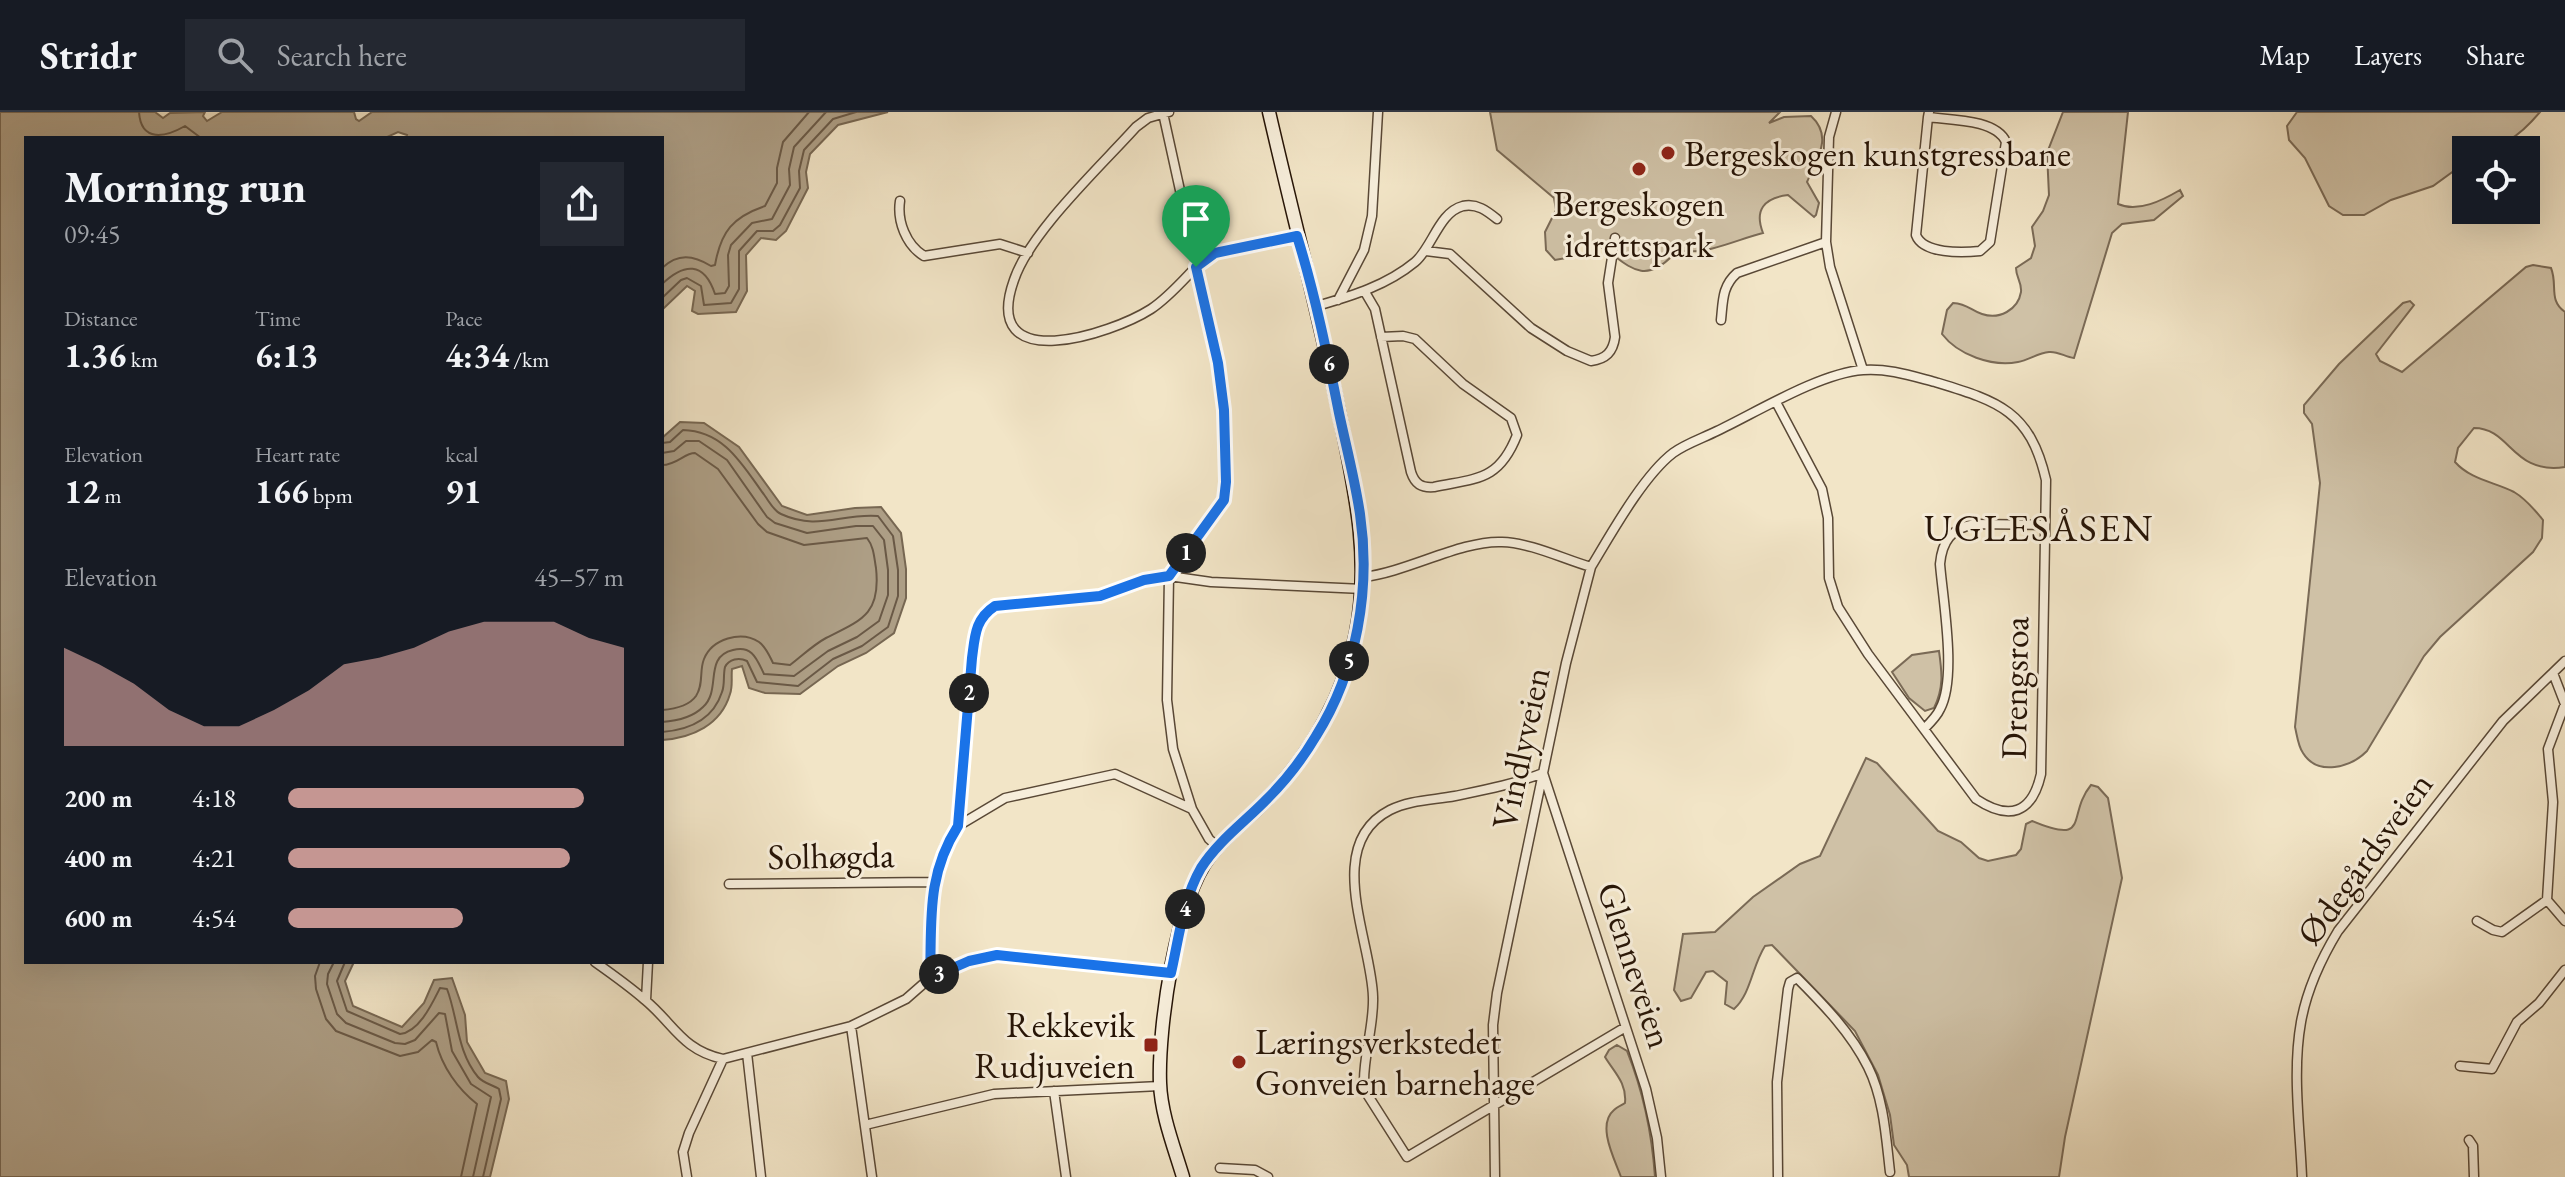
<!DOCTYPE html>
<meta charset="utf-8">
<style>
body{margin:0;font-family:"EB Garamond",serif;background:#242831;color:#f1f3f6;height:100vh;display:flex;flex-direction:column;font-size:30px;white-space:nowrap}
*{box-sizing:border-box;margin:0}
p{font-size:26px;color:#9ea1a6}
.icon{flex:none;width:44px;height:44px;fill:none;stroke:currentColor;stroke-width:2;stroke-linecap:round;stroke-linejoin:round}
.map{position:relative;flex:1;overflow:hidden}
.side{position:absolute;left:24px;top:24px;width:640px;height:828px;display:flex;flex-direction:column;background:#171b24;border-radius:0px;box-shadow:0 8px 32px #0002}
.side>*{flex:none}
.controls{position:absolute;left:2452px;top:24px;display:grid;gap:16px}
.controls a{display:grid;place-items:center;width:88px;height:88px;border-radius:0px;background:#171b24;box-shadow:0 8px 32px #0002;font-size:40px}
.pin{position:absolute;display:grid;place-items:center;width:68px;height:68px;color:#fff;margin:-82px -34px;border-radius:50% 50% 50% 0;rotate:-45deg;box-shadow:0 0 8px #0007}
.pin .icon{rotate:45deg}
.km{position:absolute;width:40px;height:40px;margin:-20px;border-radius:50%;background:#222;color:#fff;font-size:22px;line-height:40px;text-align:center}
.round{display:grid;place-items:center;flex:none;width:84px;height:84px;border-radius:0px;background:#242831}
.summary{display:flex;align-items:center;justify-content:space-between;height:136px;padding:0 40px}
h1{font-size:44px;font-weight:700;line-height:60px}
.stats{display:grid;grid-template-columns:repeat(3,1fr);gap:12px;height:136px;padding:8px 40px}
.stats div{display:grid;align-content:center}
.stats b{font-size:34px;font-weight:700}
.stats small{font-size:22px;font-weight:400}
.stats p{font-size:22px}
.chart{height:224px;padding:16px 40px}
.chart p{display:flex;justify-content:space-between}
.chart svg{width:100%;height:144px;margin-top:8px;fill:#c59692;opacity:.7}
ul{padding:0 40px;list-style:none;font-size:26px}
li{display:grid;grid-template-columns:128px 96px 1fr;align-items:center;height:60px}
li i{height:20px;border-radius:10px;background:#c59692}
header{display:flex;align-items:center;gap:48px;box-sizing:border-box;height:112px;padding:0 40px;background:#171b24;border-bottom:2px solid #363941}
header strong{font-size:38px}
nav{display:flex;gap:44px;margin-inline-start:auto;font-size:28px}
.search{width:560px;height:72px;background:#242831;display:flex;align-items:center;gap:20px;box-sizing:border-box;padding:0 28px;border-radius:0px;color:#9ea1a6;font-size:30px}
.map>svg:first-child{display:block}
.green{fill:#cfc1a6;stroke:#7a6a56;stroke-width:2}
.water{fill:#ad9e85;stroke:#776752;stroke-width:2}
.lines{fill:none;stroke-linecap:round;stroke-linejoin:round}
.shore{stroke:#6a5946;stroke-width:2}
.street-casing{stroke:#594836;stroke-width:11}
.secondary-casing{stroke:#261406;stroke-width:15}
.street{stroke:#f7eedb;stroke-width:8}
.secondary{stroke:#f7eedb;stroke-width:12}
.route-casing{stroke:#fff;stroke-width:16}
.route{stroke:#1a73e8;stroke-width:10}
.poi-dot{fill:#8f2418;stroke:#f7eedb;stroke-width:3}
.labels{text-anchor:middle;stroke-width:6;stroke-linejoin:round;paint-order:stroke}
.poi-label{font-size:36px;fill:#261406;stroke:#f7eedb;text-anchor:start}
.street-label{font-size:36px;fill:#261406;stroke:#f7eedb}
.neighbourhood-label{font-size:38px;letter-spacing:2px;fill:#261406;stroke:#f7eedb}
</style>
<header>
<strong>Stridr</strong>
<div class="search"><svg class="icon" aria-label="search" viewBox="0 0 24 24"><circle cx="10" cy="10" r="6"/><path d="M15 15l6 6"/></svg>Search here</div>
<nav><a>Map</a><a>Layers</a><a>Share</a></nav>
</header>
<div class="map">
<svg width="2565" height="1065" viewBox="0 0 2565 1065">
<rect width="100%" height="100%" fill="#f2e5c7"/>
<filter id="stains"><feTurbulence type="fractalNoise" baseFrequency=".0025" numOctaves="4"/><feColorMatrix values="0 0 0 0 .2 0 0 0 0 .09 0 0 0 0 .02 0 0 0 .5 -.17"/></filter>
<radialGradient id="worn" r=".72"><stop offset=".6" stop-color="#630" stop-opacity="0"/><stop offset="1" stop-color="#630" stop-opacity=".3"/></radialGradient>
<path class="green" d="M1490,0H1780L1769,11L1784,5L1811,4C1834,25 1816,48 1807,70L1819,91L1816,103L1814,105L1788,83C1764,86 1754,98 1763,121C1745,125 1706,142 1691,139L1690,134L1680,145L1672,144C1634,183 1619,134 1583,128L1573,133L1566,146L1555,148L1546,138L1545,120L1556,98L1554,86L1497,38Z
M2063,0H2128L2118,92C2138,101 2163,88 2180,78L2183,84L2154,108L2122,112L2112,121L2074,246C2065,245 2058,239 2049,240C2038,241 2029,248 2018,250C1992,255 1958,243 1942,222L1947,198L1953,191C1968,192 1970,198 1982,202C1999,208 2018,198 2021,180C2022,170 2016,166 2016,156L2031,146L2035,134L2032,115L2043,99L2049,83L2047,41Z
M2297,0H2540C2518,26 2501,38 2466,38V50L2433,74L2391,88L2364,103H2343L2329,94L2305,46L2289,28L2287,14Z
M2533,153L2551,156C2558,173 2548,188 2565,200V355C2512,363 2511,316 2474,316L2458,336L2455,350C2471,368 2495,370 2514,380C2526,387 2535,398 2543,408L2542,426L2533,440L2440,525L2424,544L2367,639C2351,655 2318,665 2303,641C2298,634 2297,623 2295,615L2320,371L2312,312L2304,301V293L2339,252L2403,191L2410,189L2414,193L2376,242L2380,249L2402,260L2526,155Z
M1939,539C1942,560 1944,576 1934,596L1925,599L1909,586L1892,560L1912,543Z
M1866,646L1877,651L1938,719L1961,730L1979,746L1988,749L2016,743L2021,737L2026,712L2032,709C2092,734 2066,703 2091,673L2098,675L2108,686L2122,766L2065,1025L2059,1065H1909L1907,1053L1894,1033L1890,1003L1878,963L1855,919L1772,833L1765,834C1752,854 1751,882 1734,897L1725,892L1727,870L1713,859L1706,860L1691,886L1681,889L1674,878L1683,822L1715,820L1753,785L1800,752L1820,744Z
M1617,933L1627,939C1643,979 1652,1022 1655,1065H1621C1615,1048 1596,1013 1614,998C1617,995 1622,993 1625,991C1627,971 1614,960 1605,945L1609,938Z"/>
<path class="water" d="M0,0H155L163,6L170,1L205,0L203,4L207,9L222,0H354L356,7L359,9L372,0H888L838,13L810,42L806,60L808,76L786,119L776,128L761,126L746,143L747,179L736,200L698,202L692,199L695,179L687,174L662,198V26H406L407,23L398,20L385,26H26V850H354L345,869L353,894L402,915L424,891L434,868L452,866L465,903L467,930L485,961L506,969L509,987L490,1065H0Z
M680,310L704,311L739,335L782,394L807,403L855,396L881,395L901,421L906,457V486L894,521L866,541L838,554L800,582L765,581L749,576L742,554L732,557C731,565 733,574 730,582C721,613 692,626 662,628V326Z"/>
<g class="lines">
<path class="shore" d="M139,0C141,31 166,25 185,14L201,26
M662,156C678,141 693,143 711,154L715,153C721,119 733,105 765,94L777,71V56L783,30L809,0
M662,172C684,151 704,149 715,182L725,181L729,174L728,143L731,133L752,111L772,107L790,73L789,57L794,35L826,0
M662,186L681,168L687,166L701,174L704,193L731,191L739,177V139L757,119H773L780,113L800,76L799,59L804,38L833,7L856,0
M662,331L670,330L683,318C725,319 743,354 765,384C770,391 774,399 781,402C818,419 841,401 878,404L893,424L898,458V484L888,515L862,534L833,547L798,574L757,570L747,549C739,545 729,547 725,555C723,563 725,573 722,580C713,608 688,618 662,620
M662,341L674,339L686,329H699L727,348L767,405L775,411L807,421L856,414H873L884,428L888,458V483L879,509L857,525L828,539L794,564L764,562C757,548 753,533 733,538C703,545 722,578 703,595C693,605 676,609 662,610
M662,353C677,353 684,341 695,341L718,357L758,412L767,420L804,433L867,426C874,435 874,445 876,456C881,502 862,508 826,526C813,533 802,544 790,553L773,551C769,543 766,535 759,530C741,518 712,527 704,547C699,559 704,572 696,584C689,594 674,597 662,598
M320,850L315,864L316,877L326,907L336,919L400,944L418,940L432,928L436,930C442,955 458,977 477,992L461,1065
M334,850L328,862L327,872L337,902L346,911L395,931L405,932L415,928L439,901L445,902L452,939L471,972L491,985L473,1065
M345,850L337,869L347,899L400,922C419,920 432,892 440,876L447,877C458,906 457,940 478,965C483,971 493,973 499,977L501,987L483,1065"/>
<g class="street-casing">
<path id="street" d="M1169,0L1148,6L1136,15C1101,54 1030,120 1014,168C979,266 1112,222 1151,197C1171,184 1188,162 1205,146L1215,141L1297,124
M1836,0L1829,25L1826,130L1830,155L1863,258
M1163,1L1218,251L1224,298V388L1169,464L1167,588L1173,637L1192,697
M1928,5C1950,8 1996,7 2006,30L1990,130L1980,139C1962,141 1923,142 1916,123L1928,5L1929,0
M900,89C897,109 906,133 924,144L1000,132L1028,141
M1426,139L1450,142L1531,216L1567,239L1591,249C1606,247 1613,240 1615,225L1608,171L1615,126
M1365,180L1375,197L1411,360C1415,372 1421,376 1434,375C1477,366 1499,369 1517,323L1511,306L1463,272L1415,227L1403,224L1381,225
M1338,188L1364,138L1372,104L1378,0
M1317,194C1351,184 1386,174 1415,150C1432,136 1439,100 1463,94C1477,91 1487,99 1497,107
M1721,208C1723,189 1722,174 1737,161L1826,130
M1591,455C1611,422 1643,364 1673,341C1685,332 1703,326 1717,319C1757,300 1820,261 1863,258C1888,256 1912,264 1935,270C1997,289 2030,298 2046,368L2041,662C2032,702 2009,709 1976,687L1868,542L1838,495L1829,466L1828,406L1822,377L1776,290
M1364,465C1407,460 1462,428 1502,430C1532,431 1563,447 1591,455L1566,551L1497,881L1493,913L1495,1065
M1924,617C1930,611 1937,604 1940,597C1957,566 1943,489 1940,452C1942,430 1951,416 1975,412L2044,413
M958,714L975,521L983,502L995,494L1100,484L1144,468L1169,464L1211,470L1363,477
M729,772L933,770
M2547,788L2553,690L2548,637L2565,592L2553,561
M2477,809L2493,818L2502,820L2547,788L2565,809
M595,850C612,862 629,874 645,888C674,912 682,938 723,947L851,914L906,887L930,866L982,845L1011,843L1171,861
M930,866L933,770L945,734L958,714L1005,686L1115,662L1192,697L1209,727L1218,735
M646,888L648,850
M851,914L872,1065
M1624,916L1407,1045L1367,982L1364,969C1364,941 1374,913 1373,885C1372,830 1322,733 1390,698C1409,688 1434,688 1455,684C1484,678 1515,672 1543,661L1646,977L1657,1026L1661,1065
M747,941L761,1065
M2460,954L2492,957L2517,910L2539,891L2565,858
M1054,979L1066,1065
M865,1013L994,982L1160,974
M2469,1028L2473,1034L2474,1065
M1220,1056L1255,1058L1268,1065
M687,1065L683,1040L689,1021L723,947
M1778,1065L1777,970L1788,877L1790,870L1797,866C1824,893 1851,921 1868,955C1884,987 1886,1026 1890,1060
M2302,1065C2300,1015 2292,960 2301,910C2307,877 2321,847 2338,819L2503,609L2565,549"/>
</g>
<g class="secondary-casing">
<path id="secondary" d="M1183,1065C1174,1035 1161,1002 1160,971C1158,916 1176,788 1210,744C1227,722 1251,705 1270,684C1312,640 1345,581 1356,521C1371,445 1354,375 1339,300C1318,199 1292,100 1269,0"/>
</g>
<use href="#street" class="street"/>
<use href="#secondary" class="secondary"/>
</g>
<g class="lines">
<g class="route-casing">
<path id="route" d="M1297,124C1315,182 1327,241 1339,301C1346,334 1355,368 1360,402C1371,477 1357,559 1316,624C1303,646 1286,668 1268,686C1246,709 1218,729 1201,756C1183,787 1179,826 1171,861L997,843L969,849L930,866C932,809 926,764 958,714L972,546C975,524 975,507 995,494L1100,484L1144,468L1169,464L1224,388L1226,370L1224,298L1218,251L1196,155L1215,141Z"/>
</g>
<use href="#route" class="route"/>
</g>
<g class="poi-dot">
<circle cx="1668" cy="41" r="8"/>
<circle cx="1639" cy="57" r="8"/>
<rect x="1143" y="925" width="16" height="16" rx="4"/>
<circle cx="1239" cy="950" r="8"/>
</g>
<g class="labels">
<g class="poi-label">
<text x="1684" y="54">Bergeskogen kunstgressbane</text>
<text x="1639" y="104" text-anchor="middle">Bergeskogen<tspan x="1639" dy="41">idrettspark</tspan></text>
<text x="1135" y="925" text-anchor="end">Rekkevik<tspan x="1135" dy="41">Rudjuveien</tspan></text>
<text x="1255" y="942">Læringsverkstedet<tspan x="1255" dy="41">Gonveien barnehage</tspan></text>
</g>
<g class="street-label">
<text transform="translate(2014 576) rotate(-89)" y="13">Drengsroa</text>
<text transform="translate(1520 636) rotate(-78)" y="13">Vindlyveien</text>
<text transform="translate(831 743) rotate(-1)" y="13">Solhøgda</text>
<text transform="translate(2364 746) rotate(-54)" y="13">Ødegårdsveien</text>
<text transform="translate(1636 853) rotate(72)" y="13">Glenneveien</text>
</g>
<g class="neighbourhood-label">
<text x="2039" y="429">UGLESÅSEN</text>
</g>
</g>
<rect width="100%" height="100%" filter="url(#stains)"/>
<rect width="100%" height="100%" fill="url(#worn)"/>
</svg>
<div class="controls">
<a><svg class="icon" aria-label="locate" viewBox="0 0 24 24"><circle cx="12" cy="12" r="6"/><path d="M12 2v4M12 18v4M2 12h4M18 12h4"/></svg></a>
</div>
<div class="pin" style="left:1196px;top:155px;background:#1e9e55"><svg class="icon" aria-label="arrive" viewBox="0 0 24 24"><path d="M6 21V4h12l-3 4 3 4H6"/></svg></div>
<b class="km" style="left:1186px;top:441px">1</b>
<b class="km" style="left:969px;top:581px">2</b>
<b class="km" style="left:939px;top:862px">3</b>
<b class="km" style="left:1185px;top:797px">4</b>
<b class="km" style="left:1349px;top:549px">5</b>
<b class="km" style="left:1329px;top:252px">6</b>
<section class="side">
<div class="summary"><div><h1>Morning run</h1><p>09:45</p></div><a class="round"><svg class="icon" aria-label="share" viewBox="0 0 24 24"><path d="M12 15V3M7 8l5-5 5 5M5 13v7h14v-7"/></svg></a></div>
<div class="stats">
<div><p>Distance</p><b>1.36<small> km</small></b></div>
<div><p>Time</p><b>6:13</b></div>
<div><p>Pace</p><b>4:34<small> /km</small></b></div>
</div>
<div class="stats">
<div><p>Elevation</p><b>12<small> m</small></b></div>
<div><p>Heart rate</p><b>166<small> bpm</small></b></div>
<div><p>kcal</p><b>91</b></div>
</div>
<div class="chart"><p><span>Elevation</span>45–57 m</p>
<svg viewBox="0 0 160 44" preserveAspectRatio="none"><path d="M0 44V14L10 19L20 25L30 33L40 38L50 38L60 33L70 27L80 19L90 17L100 14L110 9L120 6L130 6L140 6L150 11L160 14V44z"/></svg>
</div>
<ul>
<li><b>200 m</b>4:18<i style="width:88%"></i></li>
<li><b>400 m</b>4:21<i style="width:84%"></i></li>
<li><b>600 m</b>4:54<i style="width:52%"></i></li>
</ul>
</section>
</div>
